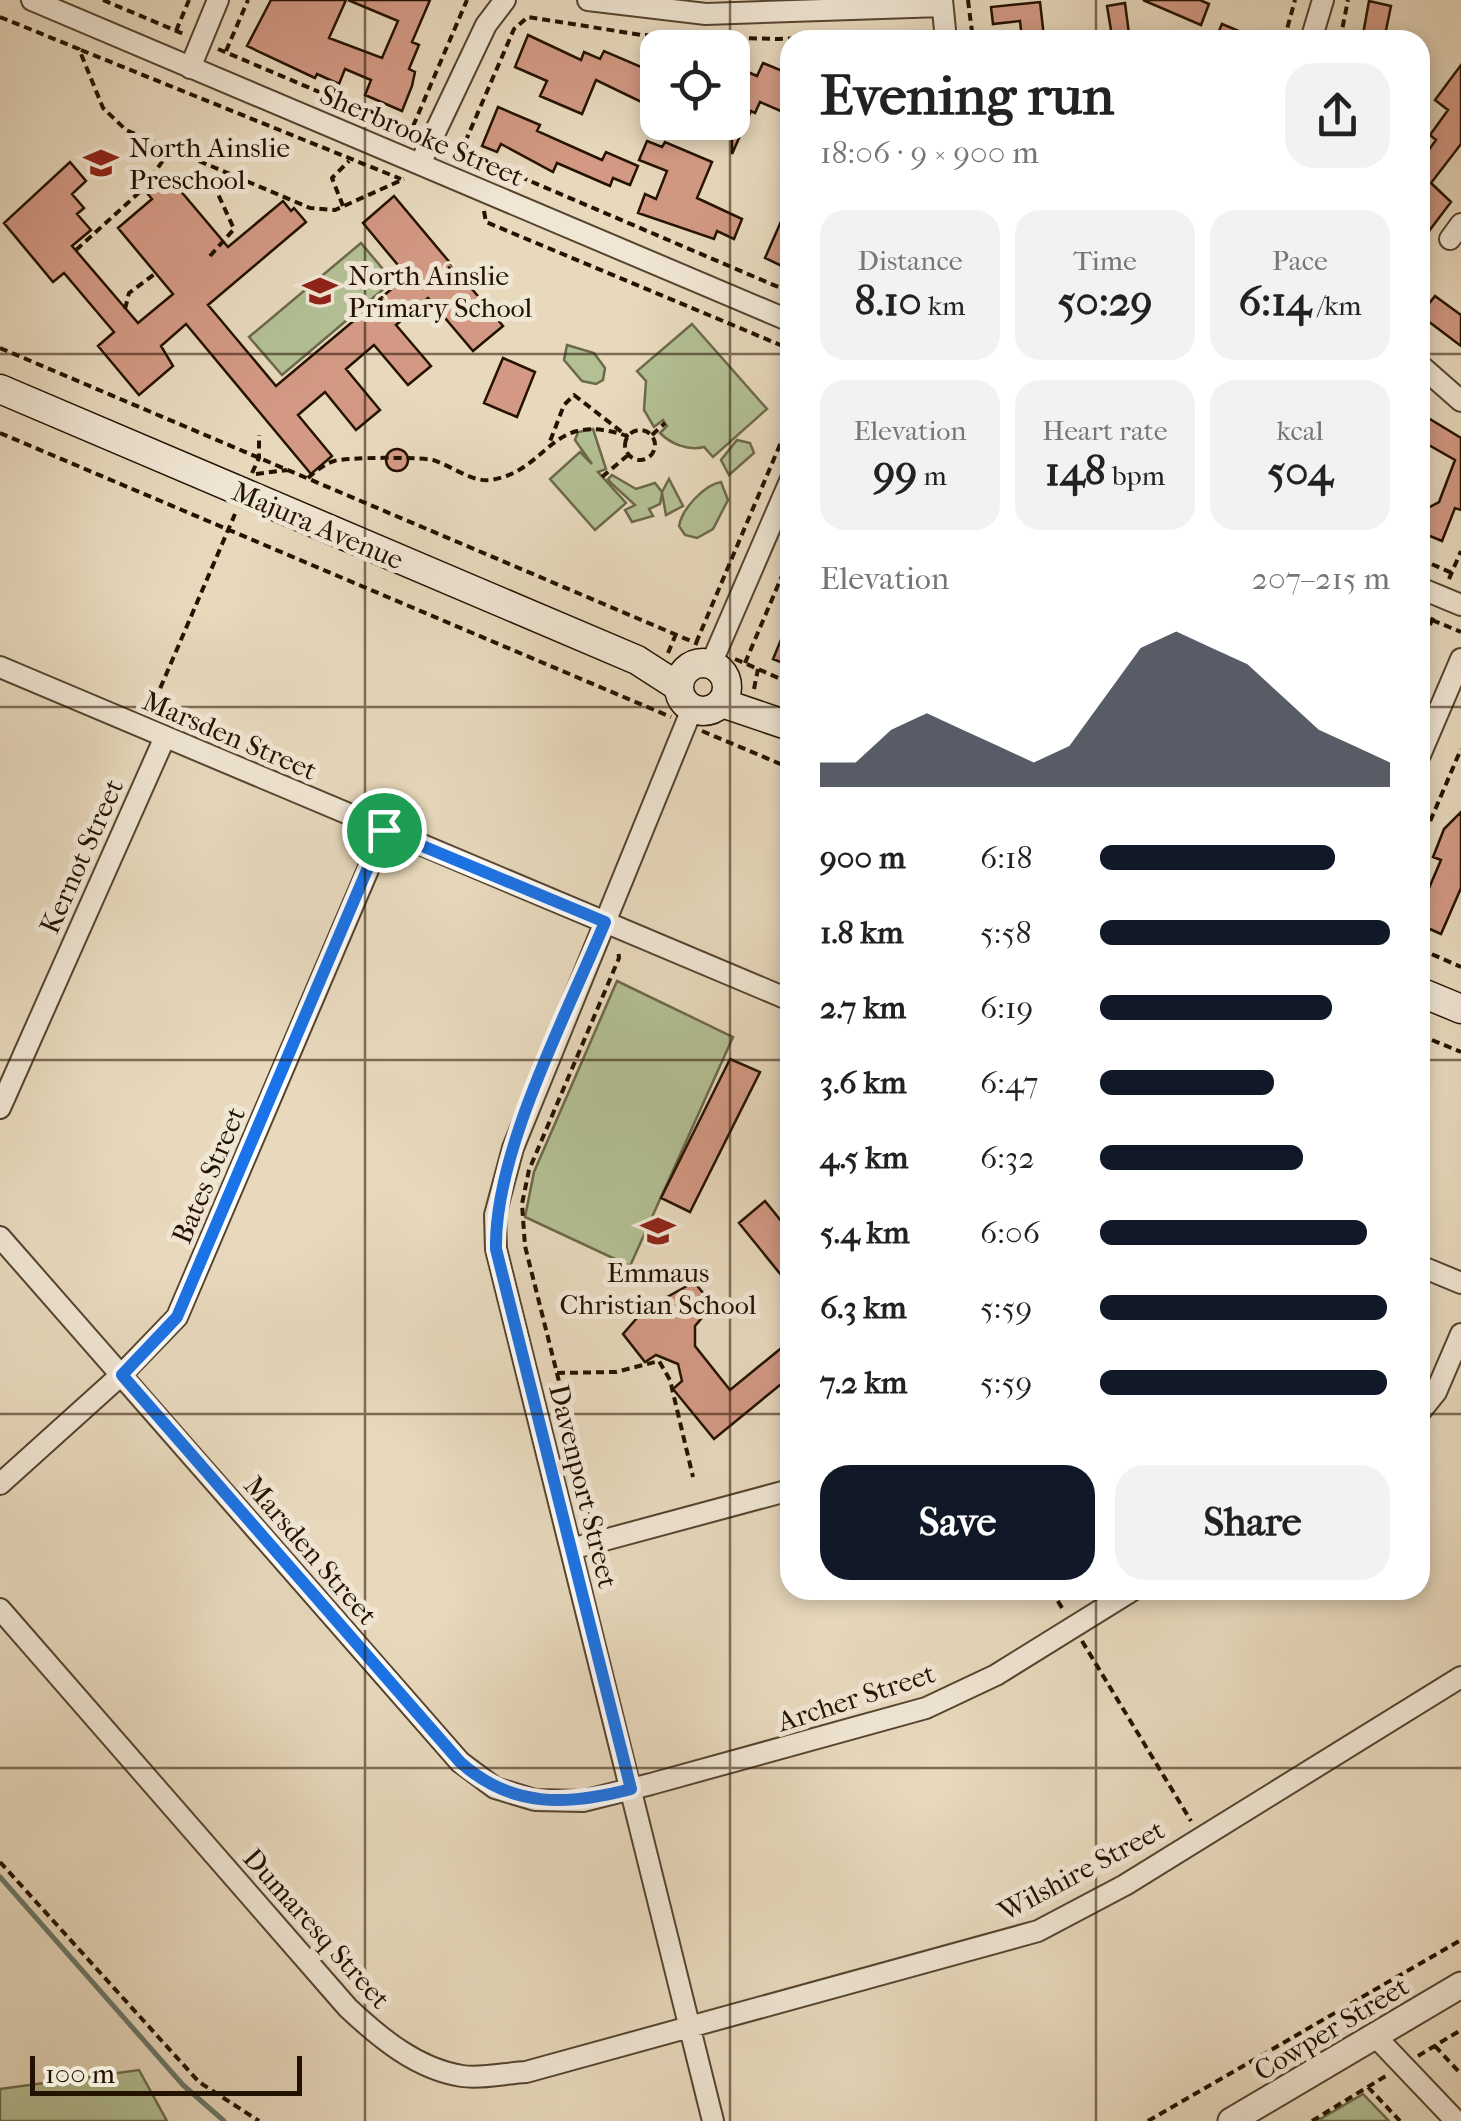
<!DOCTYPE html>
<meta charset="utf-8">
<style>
body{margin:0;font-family:"IM FELL French Canon",serif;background:#f2f2f2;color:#222;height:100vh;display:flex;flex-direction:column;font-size:38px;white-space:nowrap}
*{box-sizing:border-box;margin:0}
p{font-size:32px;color:#767676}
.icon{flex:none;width:55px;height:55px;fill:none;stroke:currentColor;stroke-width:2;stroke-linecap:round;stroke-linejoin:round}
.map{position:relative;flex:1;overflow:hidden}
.panel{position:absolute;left:780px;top:30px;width:650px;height:1570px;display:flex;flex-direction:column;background:#fff;border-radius:30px;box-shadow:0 5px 15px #0003}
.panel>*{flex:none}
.tools{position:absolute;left:640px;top:30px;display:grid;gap:20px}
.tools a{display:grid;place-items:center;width:110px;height:110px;border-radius:20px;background:#fff;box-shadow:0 5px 15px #0003;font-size:50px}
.scale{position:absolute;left:30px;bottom:25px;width:272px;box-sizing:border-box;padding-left:10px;border:5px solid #241200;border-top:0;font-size:28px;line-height:35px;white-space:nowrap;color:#241200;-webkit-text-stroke:8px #f0e6d4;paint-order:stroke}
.pin{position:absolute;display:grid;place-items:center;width:85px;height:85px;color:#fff;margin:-42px;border:5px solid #fff;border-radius:50%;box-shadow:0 2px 10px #0007}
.round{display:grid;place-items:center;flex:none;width:105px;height:105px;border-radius:30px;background:#f2f2f2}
.overview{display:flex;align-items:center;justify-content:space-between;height:170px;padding:0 40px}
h1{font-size:55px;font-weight:800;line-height:75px}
.stats{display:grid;grid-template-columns:repeat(3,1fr);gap:15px;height:170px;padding:10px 40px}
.stats div{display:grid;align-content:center;border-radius:25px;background:#f2f2f2;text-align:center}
.stats b{font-size:42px;font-weight:800}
.stats small{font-size:28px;font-weight:400}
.stats p{font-size:28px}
.chart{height:280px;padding:20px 40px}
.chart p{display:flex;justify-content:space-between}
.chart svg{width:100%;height:180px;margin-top:10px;fill:#111827;opacity:.7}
.cta{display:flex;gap:20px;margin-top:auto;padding:20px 40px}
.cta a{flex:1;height:115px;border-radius:30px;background:#111827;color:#fff;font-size:40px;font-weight:800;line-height:115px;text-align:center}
.cta a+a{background:#f2f2f2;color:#222}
ul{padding:0 40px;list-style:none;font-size:32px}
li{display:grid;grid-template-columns:160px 120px 1fr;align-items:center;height:75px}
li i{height:25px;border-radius:12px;background:#111827}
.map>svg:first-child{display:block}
.green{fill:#b3c094;stroke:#6c694a;stroke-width:2.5}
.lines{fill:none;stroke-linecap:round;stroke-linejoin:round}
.stream{stroke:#6a7768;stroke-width:5}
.building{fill:#d39984;stroke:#241200;stroke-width:2.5}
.minor-casing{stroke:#55442f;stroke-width:24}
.tertiary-casing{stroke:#55442f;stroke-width:29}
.secondary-casing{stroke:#241200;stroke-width:31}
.path{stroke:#241200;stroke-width:4;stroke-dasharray:8 5;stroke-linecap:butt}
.minor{stroke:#f0e6d4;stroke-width:20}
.tertiary{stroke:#f0e6d4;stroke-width:25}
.secondary{stroke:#f0e6d4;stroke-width:28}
.route-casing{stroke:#fff;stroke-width:20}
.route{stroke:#1a73e8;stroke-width:12}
.grid{fill:none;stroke:#241200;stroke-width:2.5;stroke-opacity:0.55}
.labels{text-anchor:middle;stroke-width:10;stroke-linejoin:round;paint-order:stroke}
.street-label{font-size:28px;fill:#241200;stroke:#f0e6d4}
.poi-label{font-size:28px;fill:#241200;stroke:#f0e6d4;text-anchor:start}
</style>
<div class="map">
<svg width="1461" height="2121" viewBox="0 0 1461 2121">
<rect width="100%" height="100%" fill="#e8d9bd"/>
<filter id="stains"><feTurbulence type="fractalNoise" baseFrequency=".002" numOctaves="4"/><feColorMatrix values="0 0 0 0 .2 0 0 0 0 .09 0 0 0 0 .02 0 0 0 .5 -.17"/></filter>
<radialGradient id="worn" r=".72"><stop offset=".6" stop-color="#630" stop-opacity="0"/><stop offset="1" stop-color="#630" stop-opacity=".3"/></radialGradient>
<path class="green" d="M361,243L393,281L282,375L249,337Z
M692,324L767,409L713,457L704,447C688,451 671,444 660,433L667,426L663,420L654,427L644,410L646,381L637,371Z
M567,345L594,353L605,368L603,380L596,384L582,381L564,360Z
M593,429L606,469L598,472L626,503L595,530L550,479L580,452L592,464L575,440L578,432Z
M737,440L750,443L754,453L729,475L721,460Z
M612,475L636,489L655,483L662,492L669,479L683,506L666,515L662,493L660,504L649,509L653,516L632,522L625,510L635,505L611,483L608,479Z
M721,482L728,500L713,529L697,538L685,535L679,526C682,509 704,485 721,482Z
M617,981L733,1037L630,1266L525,1217L534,1172Z
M139,2070L167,2121H0V2089Z
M1363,2094L1389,2121H1317Z"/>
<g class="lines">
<path class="stream" d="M0,1877L183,2085L224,2121"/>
</g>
<path class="building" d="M271,0H346L329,38L382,58L398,21L348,0H430L412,42L419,45L409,69L415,72L412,86L402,111L365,95L371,80L345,69L339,84L317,74L315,78L247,46Z
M1143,0H1200L1209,4L1201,25Z
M1369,1L1391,6L1384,40H1362Z
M1040,2L1044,37L1022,39L1020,21L993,24L991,7Z
M1125,3L1129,34L1112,36L1107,6Z
M1222,24L1260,40H1215Z
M528,35L581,60L584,52L600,59L604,51L641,67L644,40L658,42V110L596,80L582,114L540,96L547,81L515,67Z
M763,63L790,74V115L760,102L755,113L751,111L732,154V65L757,76Z
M1461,65V144L1431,183L1451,202L1420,243V208L1427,199L1420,198V162L1436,140L1430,135L1448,110L1435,100Z
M498,107L540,125L537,131L602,160L606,152L638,166L630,185L613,178L610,186L557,163L553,172L501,144L497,152L482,146Z
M647,141L662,147L665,142L712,162L697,198L742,219L734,239L717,231L714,239L638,213L645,194L656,199L667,171L639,160Z
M70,162L86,181L72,194L84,208L77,214L91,230L72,246L138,323L173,294L118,228L152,199L147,193L168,176L228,247L283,201L291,211L294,208L306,222L208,305L276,386L407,276L363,223L394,196L503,326L473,351L428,298L396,325L431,366L408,385L374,345L346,369L380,410L356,430L325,392L298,415L332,456L311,474L186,324L161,346L173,366L139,395L98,346L114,332L64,273L53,282L4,223Z
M790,201V270L765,258Z
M1435,296L1461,315V346L1420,315Z
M503,358L535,372L517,417L484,403Z
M1420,413L1461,438V510L1455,508L1442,541L1420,532V527L1428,508L1439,502L1455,460L1420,440Z
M386 460a11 11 0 1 1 22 0a11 11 0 1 1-22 0Z
M790,618V666L773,659Z
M1461,812V888L1441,934L1421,925L1426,914L1420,909L1441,860L1433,857L1444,829Z
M730,1059L760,1072L690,1212L661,1198Z
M765,1201L790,1232V1286L739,1223Z
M694,1282L713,1305L695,1326V1346L730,1390L790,1341V1397L780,1385L714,1439L673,1389L682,1381L678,1364L656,1355L645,1362L623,1334L644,1310Z"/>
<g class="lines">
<g class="minor-casing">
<path id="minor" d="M32,0L790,321
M588,0L706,14L942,6
M942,0L946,40
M1311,40L1323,0
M190,68L218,0
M420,164L486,25L505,0
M1450,239L1461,224
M1420,365L1461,401
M1420,588L1461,605
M711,664L790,481
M0,667L790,1000
M692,709L513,1148L495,1215L496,1249L713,2121
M1420,755L1461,659
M0,1108L165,737
M0,1237L460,1762L495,1788L535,1800L583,1801L651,1784L926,1708L996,1675L1133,1590
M1420,1266L1461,1283
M1420,1412L1436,1392L1461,1334
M0,1484L121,1375L177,1317L385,830
M571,1549L790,1490
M0,1609L348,2008C380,2038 417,2069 462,2076C482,2079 506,2073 526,2072L1038,1931L1125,1885L1461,1677
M1376,2037L1456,2121"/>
</g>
<g class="tertiary-casing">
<path id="tertiary" d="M1231,2121L1461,1985"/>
</g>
<g class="secondary-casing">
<path id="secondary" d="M0,389L637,660L679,687
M679 687a24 24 0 1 1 48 0a24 24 0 1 1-48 0Z
M722,703L790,726
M1420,992L1461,1009"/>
</g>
<path class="path" d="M103,0L186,35
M968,0L973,40
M0,17L79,49L103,108L126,130L310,208L335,210L404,179
M176,31L189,0
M1284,40L1295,0
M1340,40L1348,0
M218,49L416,133
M81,50L401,179
M226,51L248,0
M408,138L467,0
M448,146L790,292
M460,154L514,29L528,17L642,35L778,39L921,35
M343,206L332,178L349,161
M484,211L486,222L790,349
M76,250L143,189L171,149
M210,256L234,229L218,194L227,173
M125,309L129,293L156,273
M0,348L698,644
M625 445a15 15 0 1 1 30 0a15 15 0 1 1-30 0Z
M0,433L671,717
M652,435L665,423
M252,473L259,458V435
M256,474L287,470
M602,477L628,455
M308,478C316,471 324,464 334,461C346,457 420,457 433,460C452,466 471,482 490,480C551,471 548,409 627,436L574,395L564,405L549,444
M1420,559L1452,573
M1449,579L1461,551
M1420,615L1461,632
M696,643L790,421
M1420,649L1434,615
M668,653L676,634
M735,659L790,683
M745,663L790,557
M754,689L758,669
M150,712L235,514
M702,731L790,768
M1420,845L1461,749
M1420,949L1461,967
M1420,1035L1461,1052
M557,1373L616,1372L659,1361L670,1380L693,1477
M587,1520L588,1497L525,1246L522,1204L529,1170L619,958L618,949
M1051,1590L1064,1611
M1082,1641L1191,1821
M0,1862L199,2082L259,2121
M1435,2046L1461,2074
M1418,2056L1461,2030
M1368,2087L1400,2121
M1148,2121L1461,1940
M1312,2121L1389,2074"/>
<use href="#minor" class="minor"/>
<use href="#tertiary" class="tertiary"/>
<use href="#secondary" class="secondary"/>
</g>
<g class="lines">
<g class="route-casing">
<path id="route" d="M384,830L605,922C567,1014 494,1152 496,1249L631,1789C567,1806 511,1808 460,1762L122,1375L177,1317Z"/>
</g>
<use href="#route" class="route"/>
</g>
<path class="grid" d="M365,0V2121M730,0V48M1096,0V40M730,122V2121M0,354H790M1420,354H1461M0,707H790M1420,707H1461M0,1060H790M1420,1060H1461M0,1414H790M1420,1414H1461M1096,1590V2121M0,1768H1461"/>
<defs>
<g id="school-bare" transform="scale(2.7)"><path d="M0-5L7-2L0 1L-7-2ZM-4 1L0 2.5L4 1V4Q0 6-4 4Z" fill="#8f2418" stroke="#f0e6d4" stroke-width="2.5" paint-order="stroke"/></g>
</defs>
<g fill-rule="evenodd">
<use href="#school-bare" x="101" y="163"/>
<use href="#school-bare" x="320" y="291"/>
<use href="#school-bare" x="658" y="1231"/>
</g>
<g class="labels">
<g class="street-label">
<text transform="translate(422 135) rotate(23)" y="10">Sherbrooke Street</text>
<text transform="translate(318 525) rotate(23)" y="10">Majura Avenue</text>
<text transform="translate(230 735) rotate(23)" y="10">Marsden Street</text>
<text transform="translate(81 856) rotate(-66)" y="10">Kernot Street</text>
<text transform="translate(208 1175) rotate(-67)" y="10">Bates Street</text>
<text transform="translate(584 1486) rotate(76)" y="10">Davenport Street</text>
<text transform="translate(311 1550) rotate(49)" y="10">Marsden Street</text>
<text transform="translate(856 1697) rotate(-18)" y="10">Archer Street</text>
<text transform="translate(1081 1870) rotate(-28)" y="10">Wilshire Street</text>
<text transform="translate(317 1928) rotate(48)" y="10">Dumaresq Street</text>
<text transform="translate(1331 2028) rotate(-31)" y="10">Cowper Street</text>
</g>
<g class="poi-label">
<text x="129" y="157">North Ainslie<tspan x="129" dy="32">Preschool</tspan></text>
<text x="348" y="285">North Ainslie<tspan x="348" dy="32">Primary School</tspan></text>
<text x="658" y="1282" text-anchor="middle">Emmaus<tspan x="658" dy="32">Christian School</tspan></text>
</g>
</g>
<rect width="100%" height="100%" filter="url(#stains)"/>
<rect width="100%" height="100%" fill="url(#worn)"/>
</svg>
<div class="tools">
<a><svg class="icon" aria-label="locate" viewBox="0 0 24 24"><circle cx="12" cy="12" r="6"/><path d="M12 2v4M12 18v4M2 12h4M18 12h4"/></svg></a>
</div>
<div class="scale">100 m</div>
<div class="pin" style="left:384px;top:830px;background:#1e9e55"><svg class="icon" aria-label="arrive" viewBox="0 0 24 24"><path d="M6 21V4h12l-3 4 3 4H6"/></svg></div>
<section class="panel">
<div class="overview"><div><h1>Evening run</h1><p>18:06 · 9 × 900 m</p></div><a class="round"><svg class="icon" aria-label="share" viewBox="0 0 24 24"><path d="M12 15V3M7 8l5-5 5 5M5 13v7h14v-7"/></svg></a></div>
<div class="stats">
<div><p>Distance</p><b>8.10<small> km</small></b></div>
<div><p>Time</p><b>50:29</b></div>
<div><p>Pace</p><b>6:14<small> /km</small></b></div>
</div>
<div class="stats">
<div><p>Elevation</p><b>99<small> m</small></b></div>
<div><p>Heart rate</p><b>148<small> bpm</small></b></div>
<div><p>kcal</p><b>504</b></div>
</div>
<div class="chart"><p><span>Elevation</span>207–215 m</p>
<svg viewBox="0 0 160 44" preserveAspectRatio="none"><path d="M0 44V38L10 38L20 30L30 26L40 30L50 34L60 38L70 34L80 22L90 10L100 6L110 10L120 14L130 22L140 30L150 34L160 38V44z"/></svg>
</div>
<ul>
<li><b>900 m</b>6:18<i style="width:81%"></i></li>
<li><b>1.8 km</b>5:58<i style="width:100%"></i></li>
<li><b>2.7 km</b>6:19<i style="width:80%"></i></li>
<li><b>3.6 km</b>6:47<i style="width:60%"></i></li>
<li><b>4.5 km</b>6:32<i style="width:70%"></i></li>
<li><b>5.4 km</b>6:06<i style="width:92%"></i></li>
<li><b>6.3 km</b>5:59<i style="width:99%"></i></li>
<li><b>7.2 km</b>5:59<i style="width:99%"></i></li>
</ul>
<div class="cta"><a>Save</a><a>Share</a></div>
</section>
</div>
